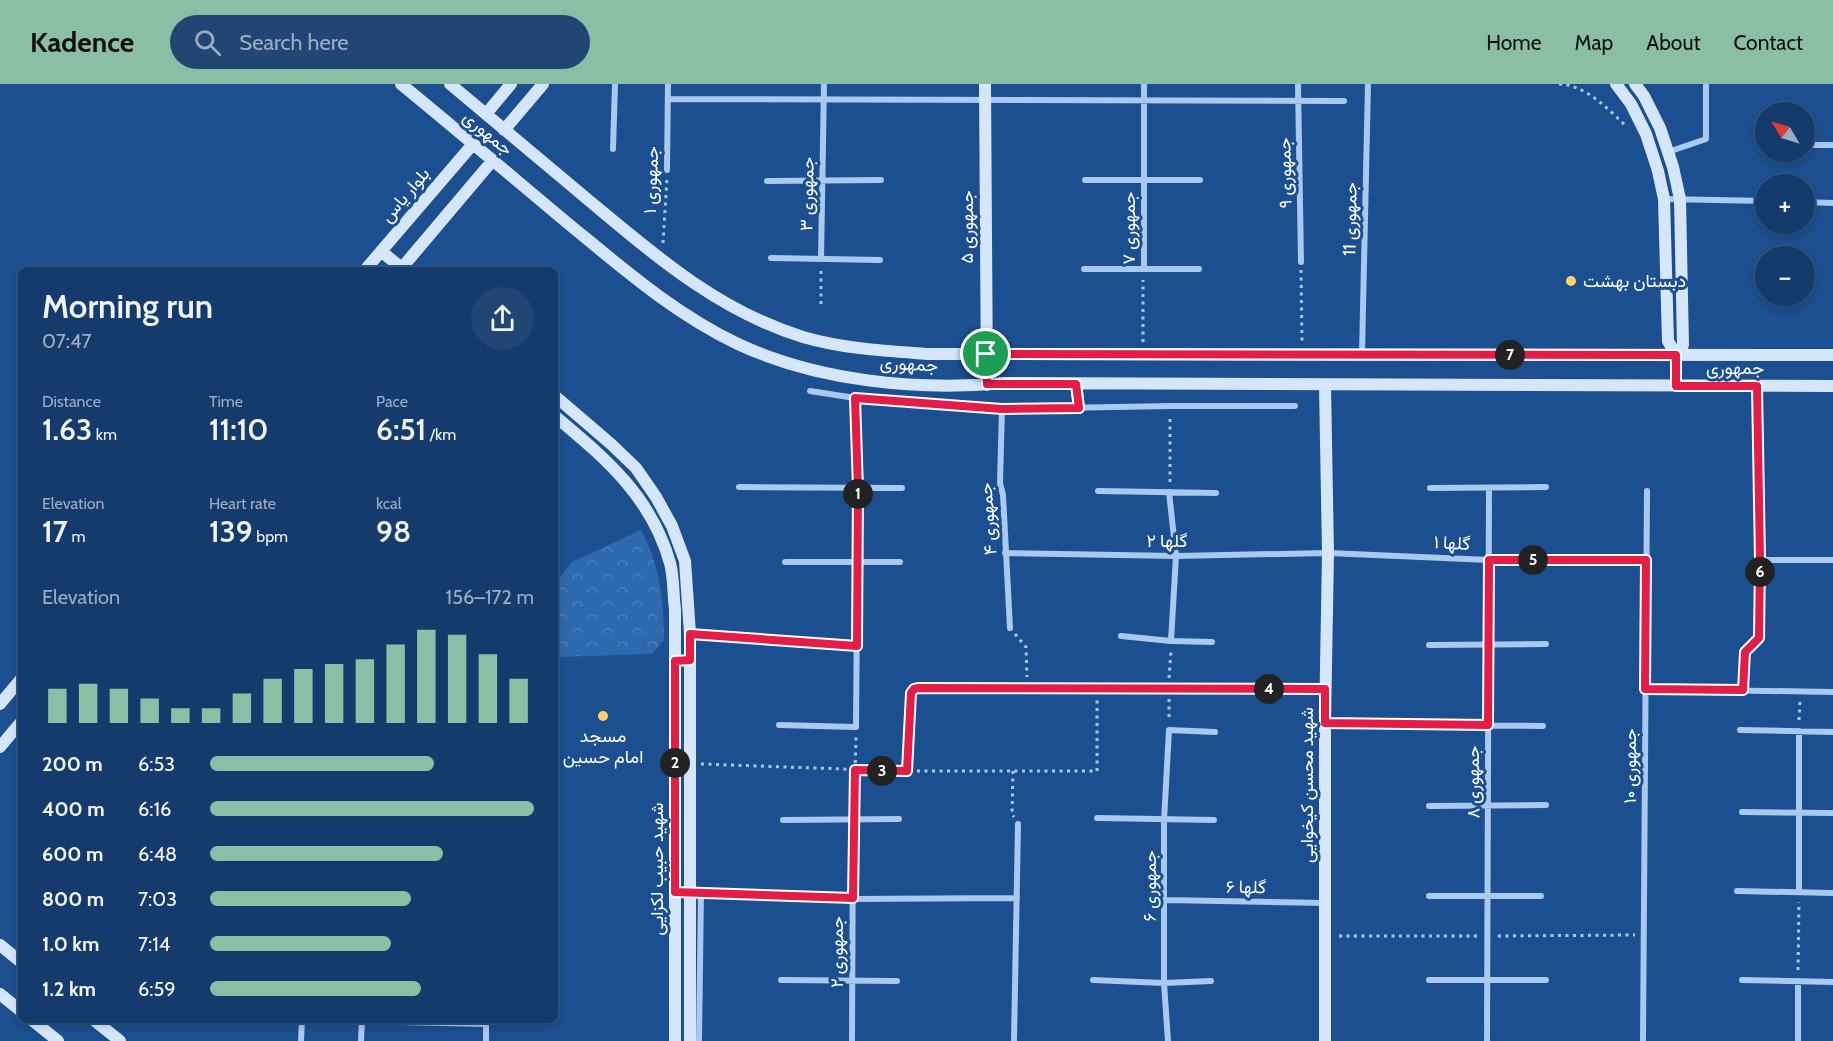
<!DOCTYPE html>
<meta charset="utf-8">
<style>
body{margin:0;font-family:Cabin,Vazirmatn,sans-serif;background:#214673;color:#f1f3f6;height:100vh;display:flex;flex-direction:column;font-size:22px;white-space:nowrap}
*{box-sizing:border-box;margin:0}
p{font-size:20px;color:#9dadc1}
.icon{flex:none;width:33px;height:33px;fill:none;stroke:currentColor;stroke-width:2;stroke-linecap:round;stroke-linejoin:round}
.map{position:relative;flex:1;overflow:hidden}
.sheet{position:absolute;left:18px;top:183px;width:540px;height:756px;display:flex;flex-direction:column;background:#143b6b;border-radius:9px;box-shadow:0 3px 9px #0003,0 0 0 2px #33557e}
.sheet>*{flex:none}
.needle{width:39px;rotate:308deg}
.fabs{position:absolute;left:1755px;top:18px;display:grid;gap:12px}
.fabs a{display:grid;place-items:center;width:60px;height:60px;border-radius:50%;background:#143b6b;box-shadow:0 3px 9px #0003,0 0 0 2px #33557e;font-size:30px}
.pin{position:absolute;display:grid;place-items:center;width:51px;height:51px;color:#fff;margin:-26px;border:3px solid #fff;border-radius:50%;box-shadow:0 2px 6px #0007}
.km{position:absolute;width:30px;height:30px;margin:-15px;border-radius:50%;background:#222;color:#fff;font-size:16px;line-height:30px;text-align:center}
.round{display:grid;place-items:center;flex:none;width:63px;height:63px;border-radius:32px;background:#214673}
.summary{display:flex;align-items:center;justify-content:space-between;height:102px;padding:0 24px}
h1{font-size:33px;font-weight:600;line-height:45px}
.metrics{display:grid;grid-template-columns:repeat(3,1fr);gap:9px;height:102px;padding:6px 24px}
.metrics div{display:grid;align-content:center}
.metrics b{font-size:30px;font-weight:600}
.metrics small{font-size:16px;font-weight:400}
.metrics p{font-size:16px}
.chart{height:168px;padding:12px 24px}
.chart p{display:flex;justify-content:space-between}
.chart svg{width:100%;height:108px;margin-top:6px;stroke:#8abfa5;stroke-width:6}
ul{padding:0 24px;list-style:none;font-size:20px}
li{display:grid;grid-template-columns:96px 72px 1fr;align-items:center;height:45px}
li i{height:15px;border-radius:8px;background:#8abfa5}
header{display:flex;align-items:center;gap:36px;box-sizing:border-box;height:84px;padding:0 30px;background:#8abfa5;color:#111}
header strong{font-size:28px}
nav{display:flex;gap:33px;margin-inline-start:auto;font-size:21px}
.search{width:420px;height:54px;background:#214673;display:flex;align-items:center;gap:15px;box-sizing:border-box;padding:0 21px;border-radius:33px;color:#9dadc1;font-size:22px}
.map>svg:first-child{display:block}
.forest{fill:url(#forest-crowns)}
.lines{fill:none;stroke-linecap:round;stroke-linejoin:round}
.path{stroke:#a9c9ee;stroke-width:3;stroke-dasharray:3 4.5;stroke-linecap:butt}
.street{stroke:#a9c9ee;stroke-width:6}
.secondary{stroke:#d6e6fa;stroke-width:12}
.route-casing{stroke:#fff;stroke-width:12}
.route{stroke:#e11d48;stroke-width:8}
.poi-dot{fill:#ffd166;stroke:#1b4f8f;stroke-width:2}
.labels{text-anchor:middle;stroke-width:6;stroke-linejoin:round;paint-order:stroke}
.street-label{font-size:18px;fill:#fff;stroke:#1b4f8f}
.poi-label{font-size:18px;fill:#fff;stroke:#1b4f8f;text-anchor:start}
</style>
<header>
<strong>Kadence</strong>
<div class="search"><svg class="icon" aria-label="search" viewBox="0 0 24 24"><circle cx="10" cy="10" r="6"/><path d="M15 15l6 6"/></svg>Search here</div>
<nav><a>Home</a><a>Map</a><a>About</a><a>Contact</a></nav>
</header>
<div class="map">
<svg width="1833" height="957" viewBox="0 0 1833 957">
<defs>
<pattern id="forest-crowns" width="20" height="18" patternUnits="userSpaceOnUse" patternTransform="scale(1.5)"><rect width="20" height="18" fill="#2e69ad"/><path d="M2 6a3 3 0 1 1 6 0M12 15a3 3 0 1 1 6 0" fill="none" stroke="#4d80b9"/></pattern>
</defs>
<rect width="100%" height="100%" fill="#1b4f8f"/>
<path class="forest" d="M641,446C660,481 664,517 664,556L652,570L555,573V499L572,478Z"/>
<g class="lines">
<path class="path" d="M1559,0C1586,1 1608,25 1627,43
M663,159L667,94
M1301,186L1302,257
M821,220V185
M1143,258V196
M1170,398V332
M1015,550L1026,563L1027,593
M1169,594L1171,567
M1743,596L1745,568L1753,560
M1169,615V636
M1799,636L1800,616
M701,680L899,687
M917,687H1097V615
M1013,687L1012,730L1014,733
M854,724L856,653
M1339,852H1479
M1498,852L1635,851
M1798,886L1799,818"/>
<path class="street" d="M1298,0L1301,178
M668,15L1344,17
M1805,61H1833
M613,65L615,0
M1668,68L1706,55V0
M667,86L668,0
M1085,96H1200
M767,97L881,96
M1664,115L1766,117
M1804,118L1833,119
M771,174L880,176
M821,175L824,0
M1084,185H1199
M1144,185V0
M1362,270L1368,0
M1757,302L1760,476L1759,554
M810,307L855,314L1002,325L1171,322H1295
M1002,325L1000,399L1003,411L1010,544
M739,403L902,404
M1430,404L1546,403
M1098,407L1216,409
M1169,408L1176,472L1171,557
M1005,469L1176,472L1328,469L1489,476H1646
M1760,476H1833
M785,478H900
M690,550L857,563
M1121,552L1171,557L1212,558
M1429,561L1546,560
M1645,605L1833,608
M1325,639L1543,642
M779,641L856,643L858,405L855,314
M1740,646L1833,648
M907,688L911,609L914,605L917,604L1325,605
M1429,722L1546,721
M1742,728L1833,729
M1097,734L1214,736
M783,736L899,735
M1737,807L1833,809
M675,808L853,815L1017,814
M1799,808V647
M1429,812H1541
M1166,816L1325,819
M781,896L897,897
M1093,896L1164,899L1211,897
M1429,896H1546
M1742,896L1833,898
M310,936L486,940
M486,937V957
M301,957L302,936
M361,957L362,936
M699,957L701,808
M852,957L853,735
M1014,957L1018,740
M1168,957L1164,899V737L1169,646L1215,648
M1487,957L1489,404
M1643,957L1647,407
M1798,957V897"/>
<path class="secondary" d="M401,0C456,45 510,91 565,137C620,182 673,229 738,260C817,297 917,307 1004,299L1833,302
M450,0C495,38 541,76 586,114C653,170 718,227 803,253C844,265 887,267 929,270L1833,271
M985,0L987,301
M1616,0L1631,20L1646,50L1658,87L1664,115L1668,257L1676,271V301
M1635,0L1644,12L1660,44L1673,83L1680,115L1683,261L1676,271
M486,30L511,0
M504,46L543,0
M381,167L404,186
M365,186L473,60
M400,186L493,76
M1076,300L1079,324
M555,312L611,360L636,384L656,413L672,442L685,477L690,550V957
M555,332C606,375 651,412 670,479C674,494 673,511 675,525V957
M0,620L21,595
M0,663L21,638
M0,861L21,878
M0,910L21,927
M32,936L58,957
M94,936L120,957
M1325,957V639L1328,469L1325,301"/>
</g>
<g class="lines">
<g class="route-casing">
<path id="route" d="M986,270L1676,271V302H1757L1760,476L1759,554L1745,568L1743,606L1645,605L1646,476H1489L1488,641L1325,639V605L918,604L914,605L911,609L907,687L855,686L853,814L675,808V577L690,576V550L857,562L858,405L855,314L1002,325L1079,324L1076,300H987Z"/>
</g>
<use href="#route" class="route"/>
</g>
<g class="poi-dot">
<circle cx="1571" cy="197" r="6"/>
<circle cx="603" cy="632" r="6"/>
</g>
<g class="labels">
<g class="street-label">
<text transform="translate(488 49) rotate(40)" y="6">جمهوری</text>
<text transform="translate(1285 89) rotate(-91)" y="6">جمهوری ۹</text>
<text transform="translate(651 96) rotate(-88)" y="6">جمهوری ۱</text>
<text transform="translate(807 110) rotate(-89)" y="6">جمهوری ۳</text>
<text transform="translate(405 111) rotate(-50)" y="6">بلوار یاس</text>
<text transform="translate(1350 135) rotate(-89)" y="6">جمهوری 11</text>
<text transform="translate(967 143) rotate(-90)" y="6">جمهوری ۵</text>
<text transform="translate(1129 144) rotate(-90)" y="6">جمهوری ۷</text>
<text transform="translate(909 280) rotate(3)" y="6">جمهوری</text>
<text x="1735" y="290">جمهوری</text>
<text transform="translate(988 435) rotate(-94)" y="6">جمهوری ۴</text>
<text x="1167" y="463">گلها ۲</text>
<text transform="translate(1452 459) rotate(3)" y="6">گلها ۱</text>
<text transform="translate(1630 682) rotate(-90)" y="6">جمهوری ۱۰</text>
<text transform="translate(1473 698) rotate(-90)" y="6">جمهوری ۸</text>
<text transform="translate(1307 701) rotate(-90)" y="6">شهید محسن کیخوایی</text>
<text transform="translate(657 785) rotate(-90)" y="6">شهید حبیب لکزایی</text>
<text transform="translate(1150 802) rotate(-90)" y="6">جمهوری ۶</text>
<text transform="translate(1246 803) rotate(1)" y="6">گلها ۶</text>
<text transform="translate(837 868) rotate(-90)" y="6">جمهوری ۲</text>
</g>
<g class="poi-label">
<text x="1583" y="203">دبستان بهشت</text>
<text x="603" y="658" text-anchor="middle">مسجد<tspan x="603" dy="21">امام حسین</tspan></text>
</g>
</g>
</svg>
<div class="fabs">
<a><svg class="needle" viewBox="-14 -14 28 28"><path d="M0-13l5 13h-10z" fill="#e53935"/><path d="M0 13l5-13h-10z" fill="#9dadc1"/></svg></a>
<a>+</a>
<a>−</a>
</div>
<div class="pin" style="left:986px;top:270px;background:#1e9e55"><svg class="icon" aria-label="arrive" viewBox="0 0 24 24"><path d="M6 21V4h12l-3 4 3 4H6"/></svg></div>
<b class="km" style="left:858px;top:410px">1</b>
<b class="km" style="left:675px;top:679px">2</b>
<b class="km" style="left:882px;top:687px">3</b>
<b class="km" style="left:1269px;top:605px">4</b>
<b class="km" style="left:1533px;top:476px">5</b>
<b class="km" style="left:1760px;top:488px">6</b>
<b class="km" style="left:1510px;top:271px">7</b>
<section class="sheet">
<div class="summary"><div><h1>Morning run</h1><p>07:47</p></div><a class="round"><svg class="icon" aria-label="share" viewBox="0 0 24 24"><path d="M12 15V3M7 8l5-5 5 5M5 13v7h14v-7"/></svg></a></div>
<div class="metrics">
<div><p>Distance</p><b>1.63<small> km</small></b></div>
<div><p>Time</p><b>11:10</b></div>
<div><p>Pace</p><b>6:51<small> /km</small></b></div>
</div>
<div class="metrics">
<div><p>Elevation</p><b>17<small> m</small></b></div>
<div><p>Heart rate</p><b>139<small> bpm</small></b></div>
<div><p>kcal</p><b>98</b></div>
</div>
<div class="chart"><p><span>Elevation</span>156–172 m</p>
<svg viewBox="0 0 160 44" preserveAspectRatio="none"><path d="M5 44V30M15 44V28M25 44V30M35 44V34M45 44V38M55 44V38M65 44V32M75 44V26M85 44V22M95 44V20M105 44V18M115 44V12M125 44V6M135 44V8M145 44V16M155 44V26"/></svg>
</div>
<ul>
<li><b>200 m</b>6:53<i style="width:69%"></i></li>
<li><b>400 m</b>6:16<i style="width:100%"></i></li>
<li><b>600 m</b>6:48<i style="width:72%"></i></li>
<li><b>800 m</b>7:03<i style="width:62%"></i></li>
<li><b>1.0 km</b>7:14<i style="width:56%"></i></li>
<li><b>1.2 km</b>6:59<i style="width:65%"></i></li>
</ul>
</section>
</div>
